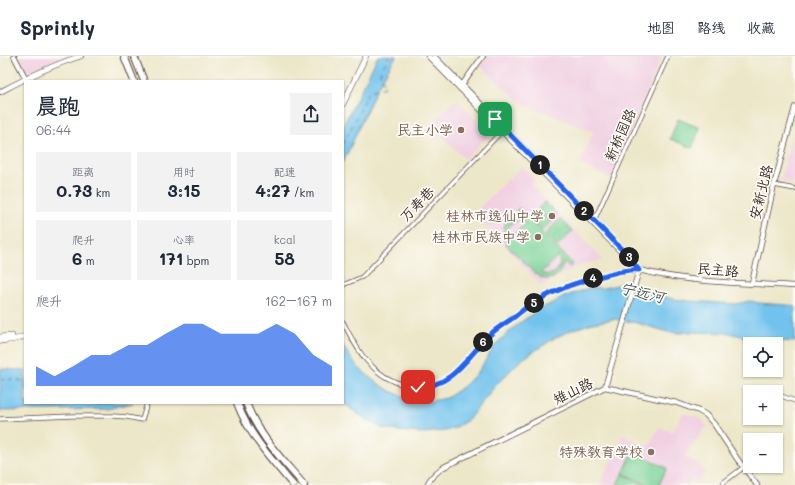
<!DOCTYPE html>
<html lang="zh">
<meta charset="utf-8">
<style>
body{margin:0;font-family:Mali,"LXGW WenKai TC",sans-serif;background:#f2f2f3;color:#1f2937;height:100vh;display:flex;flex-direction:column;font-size:15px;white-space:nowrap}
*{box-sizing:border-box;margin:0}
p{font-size:13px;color:#747a83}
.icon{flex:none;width:22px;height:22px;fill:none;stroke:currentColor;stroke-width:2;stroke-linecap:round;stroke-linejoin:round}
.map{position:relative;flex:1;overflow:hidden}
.sheet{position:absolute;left:24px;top:24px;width:320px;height:324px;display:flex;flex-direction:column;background:#fff;border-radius:0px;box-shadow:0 1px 3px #0004}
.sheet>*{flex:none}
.controls{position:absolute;left:743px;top:281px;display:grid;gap:8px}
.controls a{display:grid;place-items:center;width:40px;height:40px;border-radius:0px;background:#fff;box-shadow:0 1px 3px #0004;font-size:20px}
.pin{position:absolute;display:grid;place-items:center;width:34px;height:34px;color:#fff;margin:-17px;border-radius:8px;box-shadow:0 2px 6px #0006}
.km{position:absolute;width:20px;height:20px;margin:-10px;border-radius:50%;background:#222;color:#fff;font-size:11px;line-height:20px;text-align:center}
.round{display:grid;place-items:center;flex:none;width:42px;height:42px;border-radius:0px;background:#f2f2f3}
.overview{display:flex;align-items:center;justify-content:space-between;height:68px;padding:0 12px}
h1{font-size:22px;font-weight:700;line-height:30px}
.stats{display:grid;grid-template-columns:repeat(3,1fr);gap:6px;height:68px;padding:4px 12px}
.stats div{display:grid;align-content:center;border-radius:0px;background:#f2f2f3;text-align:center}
.stats b{font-size:17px;font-weight:700}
.stats small{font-size:11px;font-weight:400}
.stats p{font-size:11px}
.chart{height:112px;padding:8px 12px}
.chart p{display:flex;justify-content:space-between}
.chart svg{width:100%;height:72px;margin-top:4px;fill:#2563eb;opacity:.7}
header{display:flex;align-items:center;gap:24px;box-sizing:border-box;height:56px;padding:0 20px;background:#fff;border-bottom:1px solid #e0e1e3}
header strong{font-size:19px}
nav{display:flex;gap:22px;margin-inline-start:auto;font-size:14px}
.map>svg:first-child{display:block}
.built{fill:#f1d0e2}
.green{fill:#7ad297;stroke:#5a7e5a;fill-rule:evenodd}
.water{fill:#71c2ed;stroke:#567686}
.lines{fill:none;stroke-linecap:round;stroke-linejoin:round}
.ferry{stroke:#4b585c;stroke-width:1;stroke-dasharray:5 4;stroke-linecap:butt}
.minor-casing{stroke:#564638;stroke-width:5}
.tertiary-casing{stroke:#564638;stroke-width:6}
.secondary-casing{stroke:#564638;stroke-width:6}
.trunk-casing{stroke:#564638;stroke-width:8}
.minor{stroke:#fff;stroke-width:3.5}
.tertiary{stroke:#fff;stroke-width:4.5}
.secondary{stroke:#fff;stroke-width:5}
.trunk{stroke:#fff;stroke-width:6}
.route-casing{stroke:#fff;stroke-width:8}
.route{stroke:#2563eb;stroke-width:5}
.education-dot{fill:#8d6e63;stroke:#fdfcf7;stroke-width:1.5}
.labels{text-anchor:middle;stroke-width:3.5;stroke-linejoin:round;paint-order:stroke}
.education-label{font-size:14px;fill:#785e54;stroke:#fdfcf7;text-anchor:end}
.street-label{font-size:14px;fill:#3b2a1e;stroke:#fdfcf7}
.water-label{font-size:15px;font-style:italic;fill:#4b585c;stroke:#fdfcf7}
</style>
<header>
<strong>Sprintly</strong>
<nav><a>地图</a><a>路线</a><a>收藏</a></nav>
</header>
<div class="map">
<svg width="795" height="429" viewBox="0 0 795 429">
<rect width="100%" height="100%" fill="#fdfcf7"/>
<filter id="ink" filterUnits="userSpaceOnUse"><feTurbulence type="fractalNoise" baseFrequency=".025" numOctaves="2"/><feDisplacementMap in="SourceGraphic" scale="8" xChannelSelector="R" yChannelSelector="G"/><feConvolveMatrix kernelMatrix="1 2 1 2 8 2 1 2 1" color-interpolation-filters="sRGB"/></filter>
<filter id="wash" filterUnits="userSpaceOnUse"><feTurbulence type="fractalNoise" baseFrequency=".012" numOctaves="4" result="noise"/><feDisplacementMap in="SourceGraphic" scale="16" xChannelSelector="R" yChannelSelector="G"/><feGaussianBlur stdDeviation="0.9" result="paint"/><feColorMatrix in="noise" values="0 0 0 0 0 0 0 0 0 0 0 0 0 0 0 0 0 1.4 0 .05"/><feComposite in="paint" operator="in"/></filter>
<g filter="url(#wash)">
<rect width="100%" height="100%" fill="#ede7c9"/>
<path class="built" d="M19,0H68L25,16Z
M487,0H662L611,122L580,108L593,76L520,46L480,10Z
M456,44L491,78L465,103L430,69Z
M793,78H795V128L780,125Z
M522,110L535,124L531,129L603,204L585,207L541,229L474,157Z
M683,357L696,361L703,364L707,370L684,400L702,410L701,414L705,416L699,426L691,423L688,429H600L622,379L648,391L659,371L672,376Z"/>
<path class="green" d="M678,63L700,72L692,92L670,83Z
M545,146L558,159L551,166L538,153Z
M519,152L573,208L569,211L564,205C562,218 551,229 537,219C532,215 527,209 522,204C516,198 509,193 505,186C500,172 506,161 520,160L516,155ZM519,164L524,165L526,167L509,183C505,174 509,167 519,164ZM558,200C564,212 553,222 541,217Z
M538,154L550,167L543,174L530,161Z
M560,163L573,175L558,190L546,177Z
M633,396L667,412L659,429H649L623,417Z
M622,418L646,429L626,428L627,429H617Z"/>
<path class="water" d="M378,0H396L376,34L343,107V70Z
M622,228L640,232L658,239L673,243L690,245L735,248L750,245L759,247L786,249L795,250V286L769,284H755L730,277L690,276L680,277L668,276L637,267L614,263L593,267L571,274L553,283L530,298L520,305L495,330L468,364L455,372L446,375L421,377L398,375L381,372L361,360L343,347V289L348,298L358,311L373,324L390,335L412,344L431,345L447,342L465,329L478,316L496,288L517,269L538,254L564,241L589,232H603Z
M0,313L25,314V347H133L107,353L0,355Z"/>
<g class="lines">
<path class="ferry" d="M343,89L369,35L385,31L380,17L389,0
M0,323L25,325"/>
</g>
</g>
<g filter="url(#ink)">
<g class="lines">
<g class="minor-casing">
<path id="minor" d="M774,129L795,133
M593,167L668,0
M343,229L362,221L502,75
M343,266C350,279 357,294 367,305C387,328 422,341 449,322C466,310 477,290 493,276C499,271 506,267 513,262C520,257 527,251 535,246C556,233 582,225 606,219C618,216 626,213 639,214
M776,338L795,345
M0,363L72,360H113L127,361L142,364L147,347
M723,429L724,426L744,411"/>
</g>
<g class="tertiary-casing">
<path id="tertiary" d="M14,0L27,25
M428,0L639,214C690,227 743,227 795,230
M434,0L549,118
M462,29L483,0
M0,36C26,22 52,9 81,0
M752,227L774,129L795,51
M605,331L639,214
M427,429C430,421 436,417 442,412L605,331L677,347L699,355L706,359L714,368L738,404L757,429"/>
</g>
<g class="secondary-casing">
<path id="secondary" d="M343,48L366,0
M0,281L12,280
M0,285C8,284 18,284 25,280"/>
</g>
<g class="trunk-casing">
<path id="trunk" d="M124,0L134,25
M134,0L144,25
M237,347C249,379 271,403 293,429
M246,347C258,379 282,403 304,429"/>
</g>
<use href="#minor" class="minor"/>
<use href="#tertiary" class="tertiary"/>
<use href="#secondary" class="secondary"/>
<use href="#trunk" class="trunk"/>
</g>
</g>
<g class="lines" filter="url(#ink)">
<g class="route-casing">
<path id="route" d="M418,331C455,331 468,298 493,276C499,271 507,266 513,262C520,256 528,250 535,246C557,233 582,224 606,219C618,216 626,213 639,214L627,199L605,176L495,63"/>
</g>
<use href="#route" class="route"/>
</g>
<g class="education-dot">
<circle cx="461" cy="74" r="4"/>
<circle cx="552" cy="160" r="4"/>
<circle cx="538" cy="181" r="4"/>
<circle cx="651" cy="396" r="4"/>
</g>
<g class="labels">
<g class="education-label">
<text x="453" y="79">民主小学</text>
<text x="544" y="165">桂林市逸仙中学</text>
<text x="530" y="186">桂林市民族中学</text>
<text x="643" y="401">特殊教育学校</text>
</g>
<g class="street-label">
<text transform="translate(620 79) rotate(-66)" y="5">新桥园路</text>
<text transform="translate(761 136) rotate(-76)" y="5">安新北路</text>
<text transform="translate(417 148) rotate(-46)" y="5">万寿巷</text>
<text transform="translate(718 214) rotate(5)" y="5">民主路</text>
<text transform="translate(573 335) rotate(-26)" y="5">雉山路</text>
</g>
<g class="water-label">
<text transform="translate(642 237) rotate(13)" y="5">宁远河</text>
</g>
</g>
</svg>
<div class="controls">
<a><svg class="icon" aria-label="locate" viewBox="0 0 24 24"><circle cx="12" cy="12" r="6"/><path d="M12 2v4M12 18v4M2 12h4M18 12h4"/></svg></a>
<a>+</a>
<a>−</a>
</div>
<div class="pin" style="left:495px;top:63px;background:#1e9e55"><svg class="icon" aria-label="arrive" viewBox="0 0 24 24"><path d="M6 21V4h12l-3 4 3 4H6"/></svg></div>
<div class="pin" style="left:418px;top:331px;background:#d93025"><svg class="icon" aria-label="check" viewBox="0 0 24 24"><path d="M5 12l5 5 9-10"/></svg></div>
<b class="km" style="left:540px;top:109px">1</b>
<b class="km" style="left:584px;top:155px">2</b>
<b class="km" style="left:629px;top:201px">3</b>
<b class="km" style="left:593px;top:222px">4</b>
<b class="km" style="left:534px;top:247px">5</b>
<b class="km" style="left:483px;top:286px">6</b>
<section class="sheet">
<div class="overview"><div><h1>晨跑</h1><p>06:44</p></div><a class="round"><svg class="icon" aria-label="share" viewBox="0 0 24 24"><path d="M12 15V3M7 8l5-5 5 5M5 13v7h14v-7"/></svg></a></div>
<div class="stats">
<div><p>距离</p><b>0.73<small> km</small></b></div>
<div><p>用时</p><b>3:15</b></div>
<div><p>配速</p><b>4:27<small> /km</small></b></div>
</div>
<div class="stats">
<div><p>爬升</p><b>6<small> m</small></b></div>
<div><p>心率</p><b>171<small> bpm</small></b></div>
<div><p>kcal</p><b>58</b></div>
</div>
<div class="chart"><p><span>爬升</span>162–167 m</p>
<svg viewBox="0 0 160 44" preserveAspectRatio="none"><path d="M0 44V32L10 38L20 32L30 25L40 25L50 19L60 19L70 12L80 6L90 6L100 12L110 12L120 12L130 6L140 12L150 25L160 32V44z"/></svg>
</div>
</section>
</div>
